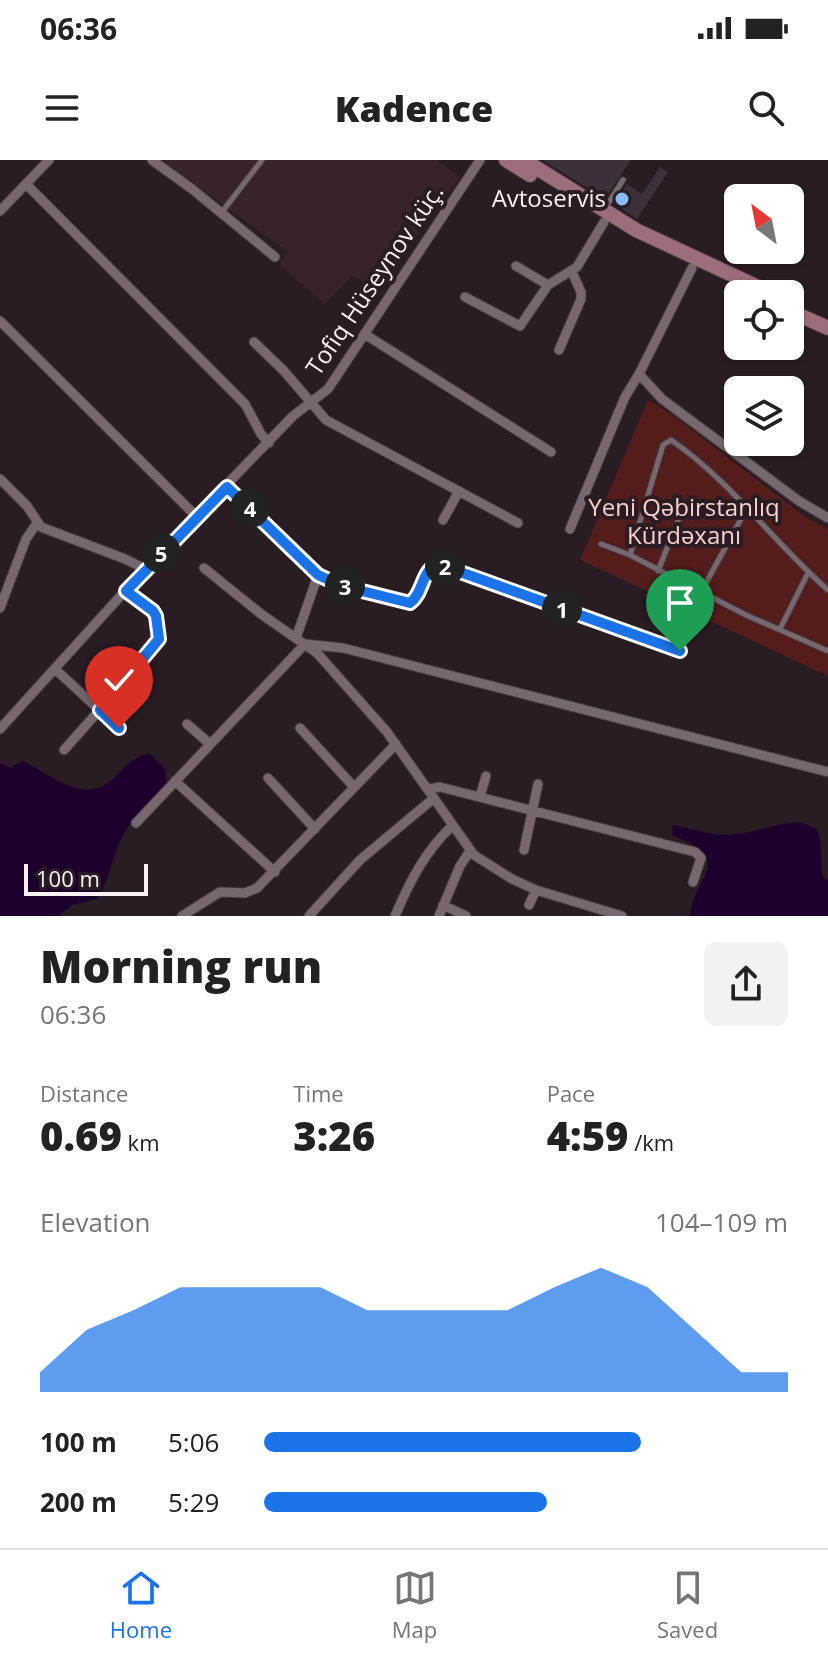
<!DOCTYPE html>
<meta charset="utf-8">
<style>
body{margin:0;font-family:"Open Sans",sans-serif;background:#f2f2f2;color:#222;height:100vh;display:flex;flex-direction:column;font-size:30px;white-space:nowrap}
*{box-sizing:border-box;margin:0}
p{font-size:26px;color:#767676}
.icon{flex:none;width:44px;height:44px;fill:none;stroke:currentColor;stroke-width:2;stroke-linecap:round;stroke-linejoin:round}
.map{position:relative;height:756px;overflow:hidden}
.sheet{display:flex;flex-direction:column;background:#fff;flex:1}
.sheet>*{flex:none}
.needle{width:52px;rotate:328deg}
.buttons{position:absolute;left:724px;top:24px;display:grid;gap:16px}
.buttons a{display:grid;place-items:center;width:80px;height:80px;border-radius:12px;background:#fff;box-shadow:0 2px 6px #0004;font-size:40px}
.scale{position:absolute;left:24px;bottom:20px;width:124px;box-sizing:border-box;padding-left:8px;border:4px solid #faf0f5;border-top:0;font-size:22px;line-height:28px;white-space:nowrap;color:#faf0f5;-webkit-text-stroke:6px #291c23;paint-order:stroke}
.pin{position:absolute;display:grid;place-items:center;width:68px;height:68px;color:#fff;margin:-82px -34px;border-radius:50% 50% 50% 0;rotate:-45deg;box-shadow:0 0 8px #0007}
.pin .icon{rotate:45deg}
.km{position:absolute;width:40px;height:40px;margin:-20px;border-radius:50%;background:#222;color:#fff;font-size:22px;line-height:40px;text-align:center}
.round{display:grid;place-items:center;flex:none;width:84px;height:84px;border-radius:12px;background:#f2f2f2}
.head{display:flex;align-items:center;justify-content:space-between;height:136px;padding:0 40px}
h1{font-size:44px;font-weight:800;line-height:60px}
.stats{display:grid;grid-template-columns:repeat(3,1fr);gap:12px;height:136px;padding:8px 40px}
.stats div{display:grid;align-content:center}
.stats b{font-size:40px;font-weight:800}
.stats small{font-size:22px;font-weight:400}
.stats p{font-size:22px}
.chart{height:224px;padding:16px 40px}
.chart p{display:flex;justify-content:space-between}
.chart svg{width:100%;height:144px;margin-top:8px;fill:#1a73e8;opacity:.7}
ul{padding:0 40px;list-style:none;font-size:26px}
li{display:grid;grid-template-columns:128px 96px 1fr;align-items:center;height:60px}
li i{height:20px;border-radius:10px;background:#1a73e8}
.status{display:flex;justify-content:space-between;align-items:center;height:56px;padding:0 40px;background:#fff;direction:ltr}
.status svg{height:22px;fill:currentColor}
header{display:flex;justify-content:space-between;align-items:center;height:104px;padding:0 40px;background:#fff;font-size:36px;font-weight:800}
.tab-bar{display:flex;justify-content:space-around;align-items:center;height:112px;border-top:2px solid #e0e0e0;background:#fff;font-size:22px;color:#767676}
.tab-bar a{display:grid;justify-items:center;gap:4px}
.tab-bar .current{color:#1a73e8}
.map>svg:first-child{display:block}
.built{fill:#36232d}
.green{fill:#541d1b}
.water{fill:#1d002d}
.building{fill:#3c313b}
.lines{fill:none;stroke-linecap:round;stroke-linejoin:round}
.service-casing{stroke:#45393f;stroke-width:7}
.minor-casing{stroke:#45393f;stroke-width:11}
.primary-casing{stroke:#45393f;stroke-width:16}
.service{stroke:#77676f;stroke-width:5}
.minor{stroke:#77676f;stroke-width:9}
.primary{stroke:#9d6d79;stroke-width:14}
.route-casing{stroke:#fff;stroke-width:16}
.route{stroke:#1a73e8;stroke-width:10}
.poi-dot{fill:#87bbfb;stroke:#291c23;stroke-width:3}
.labels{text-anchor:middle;stroke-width:8;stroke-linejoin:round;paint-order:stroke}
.poi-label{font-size:24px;fill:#faf0f5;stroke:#291c23;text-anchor:end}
.street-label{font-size:24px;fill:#faf0f5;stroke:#291c23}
.park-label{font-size:24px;fill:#fbcfcb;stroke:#291c23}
</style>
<div class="status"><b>06:36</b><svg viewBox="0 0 49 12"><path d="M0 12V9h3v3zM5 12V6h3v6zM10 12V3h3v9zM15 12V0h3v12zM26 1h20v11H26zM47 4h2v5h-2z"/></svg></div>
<header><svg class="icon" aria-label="menu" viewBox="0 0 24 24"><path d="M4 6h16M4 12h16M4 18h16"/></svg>Kadence<svg class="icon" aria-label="search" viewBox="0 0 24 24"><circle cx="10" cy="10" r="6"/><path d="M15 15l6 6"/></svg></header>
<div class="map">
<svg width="828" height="756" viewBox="0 0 828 756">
<rect width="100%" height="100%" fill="#291c23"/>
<path class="built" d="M162,0H436L460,17L376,130L353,115L325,144L279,105L288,92Z"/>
<path class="green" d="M648,240L674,256L808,359L828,369V516L580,400Z"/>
<path class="water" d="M149,593L165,609L166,624C150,641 132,658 121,679C112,698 109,720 97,739L72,745L59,756H0V603L10,608L23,601C49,614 81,643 109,622C128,608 123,602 149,593Z
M800,662L817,669C823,686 820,699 822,716L828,721V756H690C694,716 737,700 672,675L673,665C691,668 712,676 730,675C755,673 776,663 800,662Z"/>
<path class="building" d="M543,0H631L605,39Z
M660,7L668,12L637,59L614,44L627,24L642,34Z"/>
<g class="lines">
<g class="service-casing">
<path id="service" d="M604,50L623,20
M222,52L262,0
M601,384L630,395L746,455L828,491
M630,395L663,285L671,280C731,321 773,382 828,430
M658,411L685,343
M701,432L747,348
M780,469L808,413"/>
</g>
<g class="minor-casing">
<path id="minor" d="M152,0L192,29L275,97
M26,24L245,244L261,274L269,283
M0,51L49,0
M516,106L548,125
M692,108L639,214L662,239L799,341L828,358
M465,137L520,166L548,125L577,107L604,62
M0,161L197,357
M366,175L551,292
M254,182L284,211L326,260L518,363
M559,190L581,139V132L572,112
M0,319L27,346L41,367L125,399L145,409
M227,327L318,415L342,426L410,443C424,433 421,411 438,404L680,491
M443,360L459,331
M570,369L625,237L639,214
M204,408L261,454L317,493L387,572L474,695L512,719L536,730L622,756
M0,448L26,379L37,363
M296,478L318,415
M55,509L119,568
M187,564L210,584
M300,568L354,627
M0,569L145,409L293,256L328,229L480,0
M64,590L158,484L159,474L156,456L126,431
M268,618L315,669
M175,621L275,712
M428,629L440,627L695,692L701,698L693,722
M480,637L486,616
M136,663L305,484L343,488L828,612
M524,690L538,624
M443,745L466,756
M529,745L536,730
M182,756L220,732L245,733L257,728L396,584
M309,756L360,700L434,638
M395,756C409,723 425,691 452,666
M439,756L460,706L470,691"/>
</g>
<g class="primary-casing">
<path id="primary" d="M506,0L530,15
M524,0L636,70L773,134
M790,151L828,168"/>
</g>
<use href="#service" class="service"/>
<use href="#minor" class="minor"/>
<use href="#primary" class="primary"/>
</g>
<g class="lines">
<g class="route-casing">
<path id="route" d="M119,568L100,550L159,479L156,456L153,451L126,431L227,327L318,415L342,426L410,443C424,433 421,410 438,404L680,491"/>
</g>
<use href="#route" class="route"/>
</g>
<circle class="poi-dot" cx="622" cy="39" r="8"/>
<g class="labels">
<g class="poi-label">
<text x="606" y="47">Avtoservis</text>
</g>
<g class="street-label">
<text transform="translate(375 120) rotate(-56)" y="8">Tofiq Hüseynov küç.</text>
</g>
<g class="park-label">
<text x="684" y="356">Yeni Qəbirstanlıq<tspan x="684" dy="28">Kürdəxanı</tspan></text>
</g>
</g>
</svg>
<div class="buttons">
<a><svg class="needle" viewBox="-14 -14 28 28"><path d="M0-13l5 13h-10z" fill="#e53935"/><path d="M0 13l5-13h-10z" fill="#767676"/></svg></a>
<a><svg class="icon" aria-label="locate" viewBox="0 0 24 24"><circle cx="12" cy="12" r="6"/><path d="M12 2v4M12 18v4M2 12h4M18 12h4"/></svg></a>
<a><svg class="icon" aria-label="layers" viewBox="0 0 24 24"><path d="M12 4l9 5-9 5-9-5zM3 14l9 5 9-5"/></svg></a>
</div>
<div class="scale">100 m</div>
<div class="pin" style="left:680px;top:491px;background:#1e9e55"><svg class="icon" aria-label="arrive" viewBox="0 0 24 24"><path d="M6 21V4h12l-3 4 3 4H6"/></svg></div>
<div class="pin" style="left:119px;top:568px;background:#d93025"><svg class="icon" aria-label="check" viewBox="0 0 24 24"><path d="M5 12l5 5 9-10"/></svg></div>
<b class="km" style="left:562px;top:449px">1</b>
<b class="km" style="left:445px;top:406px">2</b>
<b class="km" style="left:345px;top:426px">3</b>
<b class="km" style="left:250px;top:348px">4</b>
<b class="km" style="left:161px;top:393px">5</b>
</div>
<section class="sheet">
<div class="head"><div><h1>Morning run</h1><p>06:36</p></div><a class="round"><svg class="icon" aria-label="share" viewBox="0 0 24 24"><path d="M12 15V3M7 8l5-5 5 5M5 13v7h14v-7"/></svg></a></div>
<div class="stats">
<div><p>Distance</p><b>0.69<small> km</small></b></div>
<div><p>Time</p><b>3:26</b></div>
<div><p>Pace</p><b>4:59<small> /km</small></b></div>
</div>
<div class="chart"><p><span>Elevation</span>104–109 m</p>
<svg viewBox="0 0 160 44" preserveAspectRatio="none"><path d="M0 44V38L10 25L20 19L30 12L40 12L50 12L60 12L70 19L80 19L90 19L100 19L110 12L120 6L130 12L140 25L150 38L160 38V44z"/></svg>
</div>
<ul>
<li><b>100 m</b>5:06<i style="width:72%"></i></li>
<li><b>200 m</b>5:29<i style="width:54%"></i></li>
</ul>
</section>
<nav class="tab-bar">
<a class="current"><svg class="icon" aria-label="home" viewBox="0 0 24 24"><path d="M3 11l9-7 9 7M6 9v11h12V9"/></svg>Home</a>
<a><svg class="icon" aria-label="map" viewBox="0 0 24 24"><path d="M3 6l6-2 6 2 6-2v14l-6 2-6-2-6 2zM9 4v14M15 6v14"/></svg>Map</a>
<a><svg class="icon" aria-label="saved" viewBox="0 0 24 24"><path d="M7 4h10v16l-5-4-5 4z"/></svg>Saved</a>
</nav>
